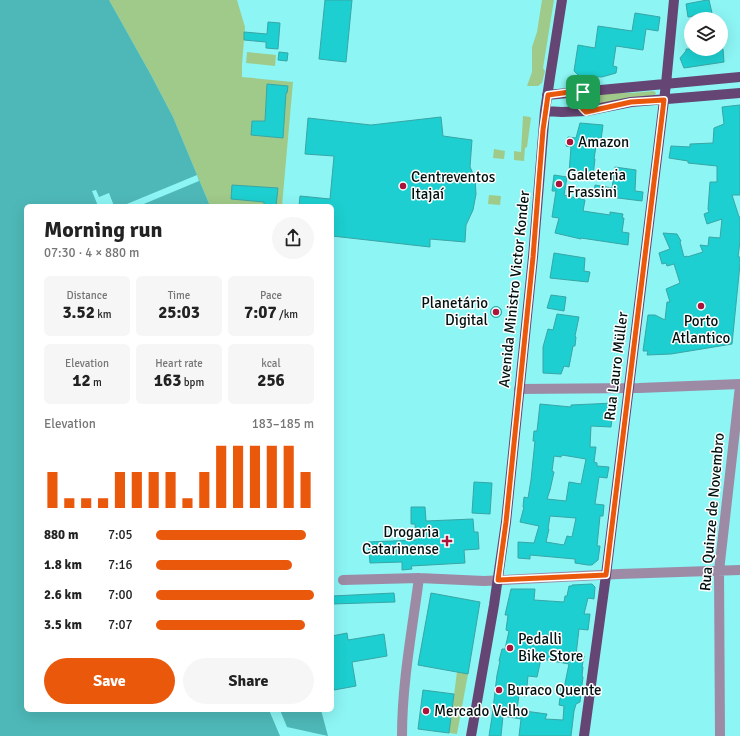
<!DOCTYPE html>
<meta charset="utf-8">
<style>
body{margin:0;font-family:Signika,sans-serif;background:#f6f6f6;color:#222;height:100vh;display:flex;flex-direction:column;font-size:15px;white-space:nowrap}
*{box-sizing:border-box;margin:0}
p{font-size:13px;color:#767676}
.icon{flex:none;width:22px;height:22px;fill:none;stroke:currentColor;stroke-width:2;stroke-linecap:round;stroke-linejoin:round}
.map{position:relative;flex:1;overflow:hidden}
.side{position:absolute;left:24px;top:204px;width:310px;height:508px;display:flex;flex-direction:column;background:#fff;border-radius:6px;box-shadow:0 4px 16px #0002}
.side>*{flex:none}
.buttons{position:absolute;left:684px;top:12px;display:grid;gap:8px}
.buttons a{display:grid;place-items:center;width:44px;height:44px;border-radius:50%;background:#fff;box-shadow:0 4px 16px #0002;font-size:20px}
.pin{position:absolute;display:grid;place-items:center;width:34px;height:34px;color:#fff;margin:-17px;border-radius:8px;box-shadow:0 2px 6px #0006}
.round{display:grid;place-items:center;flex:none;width:42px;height:42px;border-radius:21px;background:#f6f6f6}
.summary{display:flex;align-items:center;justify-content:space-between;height:68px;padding:0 20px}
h1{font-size:22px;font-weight:700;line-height:30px}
.stats{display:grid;grid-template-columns:repeat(3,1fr);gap:6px;height:68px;padding:4px 20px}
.stats div{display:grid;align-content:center;border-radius:6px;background:#f6f6f6;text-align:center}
.stats b{font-size:17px;font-weight:700}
.stats small{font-size:11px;font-weight:400}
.stats p{font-size:11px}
.chart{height:112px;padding:8px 20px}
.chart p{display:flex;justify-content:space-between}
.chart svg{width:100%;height:72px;margin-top:4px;stroke:#ea580c;stroke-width:6}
.cta{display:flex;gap:8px;margin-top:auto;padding:8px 20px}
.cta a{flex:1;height:46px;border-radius:24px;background:#ea580c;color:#fff;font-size:16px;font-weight:700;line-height:46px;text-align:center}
.cta a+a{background:#f6f6f6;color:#222}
ul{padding:0 20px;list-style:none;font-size:13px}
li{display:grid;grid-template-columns:64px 48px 1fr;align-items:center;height:30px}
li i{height:10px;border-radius:5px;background:#ea580c}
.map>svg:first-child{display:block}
.green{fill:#a0ca89}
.water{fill:#4eb8b8}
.pier{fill:#8df5f4}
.building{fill:#1dcfd0;stroke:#38a6a6;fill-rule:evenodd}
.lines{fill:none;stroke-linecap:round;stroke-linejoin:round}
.minor{stroke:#9d8ba6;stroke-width:10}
.major{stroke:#654573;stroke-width:10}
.route-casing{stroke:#fff;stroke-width:8}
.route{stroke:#ea580c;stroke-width:5}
.poi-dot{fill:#aa133a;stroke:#fff;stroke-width:1.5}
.labels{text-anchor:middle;stroke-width:3;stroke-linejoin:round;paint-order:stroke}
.poi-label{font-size:15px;fill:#011;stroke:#fff;text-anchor:start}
.street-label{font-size:15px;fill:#011;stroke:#fff}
</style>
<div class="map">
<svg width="740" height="736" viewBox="0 0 740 736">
<rect width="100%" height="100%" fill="#8df5f4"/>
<path class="green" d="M109,0H237L245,27L242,65V77L293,82L282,206H210L173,117L151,75Z
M542,0H554L543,68L545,71L542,83L538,86H527L532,72V47L537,32Z
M247,52L276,55L275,66L246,63Z
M654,91L656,93L655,95L589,105L585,102V99L587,95L591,93H631Z
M523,116L530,117L531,118L527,147L525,148L524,161L514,160V151L521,152Z
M494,149L505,151L504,159L493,158Z
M489,195L501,196L500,205L488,204Z
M457,672L468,674L457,734L449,733Z"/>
<path class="water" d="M0,0H109L151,75L173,117L210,206H26V710H321L328,736H0Z"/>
<path class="pier" d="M197,175L199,181L139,206H122Z
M96,190L99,197L109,193L114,206H98L92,191Z
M269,710H280L287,727L328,736H280Z"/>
<path class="building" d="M325,0H352L346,62L319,59Z
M707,0H709L712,13L688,17L686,4Z
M635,13L660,17L658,31L646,29L643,50L616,46L613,66L617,67L616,73L602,77L579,76L574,71L578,45L595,48L598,26L632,31Z
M268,22L280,23L278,49L266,48V42L244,40V32L267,34Z
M686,49H723L724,62L684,68L680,58L686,51Z
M279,52L288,53L287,61L278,60Z
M267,84L288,86L287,93H286L283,138L251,135L252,121H265Z
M740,105V195H732L739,217H740V241L738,257H740V264L732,344L671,354L647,355L648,351H643L648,315H655L665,320L667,302H670L666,289L680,283L674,264L667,266L666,263L662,264L659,253L670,249L663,233L677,234L681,241L680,242L684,257L687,256V257L703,252L700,245L708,246L709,237L720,238L722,219L707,224L704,214L709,212L708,209L710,182H717V166L688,163V161L669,158L671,146L690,147V144L713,143L714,128L724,124L722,107Z
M441,117L443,136L472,140L470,167L475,178L476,194L473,210L466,225L465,242L430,239V247L332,236V206H299L300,196L330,199L334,156L305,154L308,118L371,125Z
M580,123L603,125L601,140H597L594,159H595L593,176L569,173L571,147L566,146L568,137L576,138Z
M615,167L636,170L635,191L643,192L642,201L594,195L595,185L612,188Z
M554,175L567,177L564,195L585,200L583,211L610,215V212L623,214L622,218H624L622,232L629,233L628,245L581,238V239L555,233L559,218L552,217L556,191H552Z
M232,185L278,188L276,206H264V202L231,199Z
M554,253L585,258L584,271L590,272L588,282L550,278Z
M551,295L566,297L564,311L547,308Z
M490.5 312a5.5 5.5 0 1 1 11 0a5.5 5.5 0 1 1-11 0Z
M557,314L579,317L575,336L576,337L575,346H573L569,367L564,366L561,374L543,373V347L548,329L553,330Z
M614,403L611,427L591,426L590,447H596L594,462L597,463V466L609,467L607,478L599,477L595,504L604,505L603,516H600L597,546H600L598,560L592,565H588L575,563V559L530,555V559L518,558V542L534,543L539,526L520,522L524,507H523L524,497L528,498L531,480L535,441H533L534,431H537L540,404L571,407V405ZM562,455L586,459L581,484L569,482L566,501L547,499L550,490L554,472L552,471L554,456L561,457ZM550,516L576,518L572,537L567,536L564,545L546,542L549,529H548Z
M474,482L492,483L490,514L472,513Z
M411,507H425L426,521L473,519L474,532H478L479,549L464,550L465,563L411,566L412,569L402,570V562L370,563L368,542L416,540L415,524H411Z
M592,584L595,587L594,599L588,598L584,614H590L588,630L579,629L576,655L584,656L582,667H583L582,676L583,677L580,702L576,704L574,711L571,736H519L521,719L503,716L501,736H489L492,717L497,675L500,661H499L502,649H505L509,631L506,630L508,615H505L511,589H535L534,600L564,602L565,596H567L569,586H572V585ZM541,659L569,664L564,688H561V698H560L559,705L564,706L563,720L545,719L547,714L517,710L519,695L526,696L528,676L537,677Z
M394,593L395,602L332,604V596Z
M431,593L480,602L468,674L418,665Z
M347,633L348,640L384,634L387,656L352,662L356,686L334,690L332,676V636Z
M423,690L454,694L449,733L418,729Z"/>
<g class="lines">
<path class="minor" d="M519,389L639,388L740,384
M343,580L419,578L484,581L619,574L740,570
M402,736C402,683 412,631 419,578
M720,736L719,571L740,386"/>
<path class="major" d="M583,92C577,100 578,105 586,111
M547,95L740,77
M545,111L562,112L586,111L631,102L740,93
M471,736L494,605L506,522L533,257L545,111L550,77L562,0
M584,736L606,575L666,84L674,0"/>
</g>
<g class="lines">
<g class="route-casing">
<path id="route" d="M570,92H583C577,100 578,105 586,112L631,102L664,100L606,575L498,580L506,522L533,257L543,130L548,95Z"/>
</g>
<use href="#route" class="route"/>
</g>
<g class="poi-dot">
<circle cx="570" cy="142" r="4"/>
<circle cx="559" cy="184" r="4"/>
<circle cx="403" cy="186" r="4"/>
<circle cx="701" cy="306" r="4"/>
<circle cx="496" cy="312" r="4"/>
<path d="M445 535h4v4h4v4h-4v4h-4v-4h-4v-4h4z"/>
<circle cx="510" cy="648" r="4"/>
<circle cx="499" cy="690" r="4"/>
<circle cx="426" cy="711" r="4"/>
</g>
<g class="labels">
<g class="poi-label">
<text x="578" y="147">Amazon</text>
<text x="567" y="180">Galeteria<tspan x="567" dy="17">Frassini</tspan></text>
<text x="411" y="182">Centreventos<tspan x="411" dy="17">Itajaí</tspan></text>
<text x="488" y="308" text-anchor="end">Planetário<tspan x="488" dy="17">Digital</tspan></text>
<text x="701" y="326" text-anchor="middle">Porto<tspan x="701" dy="17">Atlantico</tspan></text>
<text x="439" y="537" text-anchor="end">Drogaria<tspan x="439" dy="17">Catarinense</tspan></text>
<text x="518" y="644">Pedalli<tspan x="518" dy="17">Bike Store</tspan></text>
<text x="507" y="695">Buraco Quente</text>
<text x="434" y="716">Mercado Velho</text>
</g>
<g class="street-label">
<text transform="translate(514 289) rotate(-84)" y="5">Avenida Ministro Victor Konder</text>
<text transform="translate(616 366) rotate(-83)" y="5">Rua Lauro Müller</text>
<text transform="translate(712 512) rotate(-85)" y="5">Rua Quinze de Novembro</text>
</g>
</g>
</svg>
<div class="buttons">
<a><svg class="icon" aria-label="layers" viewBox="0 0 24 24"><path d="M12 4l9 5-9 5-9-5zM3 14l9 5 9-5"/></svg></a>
</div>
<div class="pin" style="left:583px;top:92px;background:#1e9e55"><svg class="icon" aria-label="arrive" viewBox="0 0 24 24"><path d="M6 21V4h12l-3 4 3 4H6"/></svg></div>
<section class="side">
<div class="summary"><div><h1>Morning run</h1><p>07:30 · 4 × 880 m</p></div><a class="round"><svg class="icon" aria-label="share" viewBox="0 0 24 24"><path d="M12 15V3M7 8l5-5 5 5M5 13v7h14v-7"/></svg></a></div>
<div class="stats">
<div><p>Distance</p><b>3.52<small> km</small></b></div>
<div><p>Time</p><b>25:03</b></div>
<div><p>Pace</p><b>7:07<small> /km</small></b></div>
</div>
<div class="stats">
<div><p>Elevation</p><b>12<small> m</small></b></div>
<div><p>Heart rate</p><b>163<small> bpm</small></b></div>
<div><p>kcal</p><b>256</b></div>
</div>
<div class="chart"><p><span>Elevation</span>183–185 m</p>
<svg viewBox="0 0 160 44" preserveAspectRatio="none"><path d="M5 44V22M15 44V38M25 44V38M35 44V38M45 44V22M55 44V22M65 44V22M75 44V22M85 44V38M95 44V22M105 44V6M115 44V6M125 44V6M135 44V6M145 44V6M155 44V22"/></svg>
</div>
<ul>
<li><b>880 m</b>7:05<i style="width:95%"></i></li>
<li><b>1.8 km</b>7:16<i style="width:86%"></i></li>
<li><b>2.6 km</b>7:00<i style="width:100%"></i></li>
<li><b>3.5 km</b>7:07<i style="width:94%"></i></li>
</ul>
<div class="cta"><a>Save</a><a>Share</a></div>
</section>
</div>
